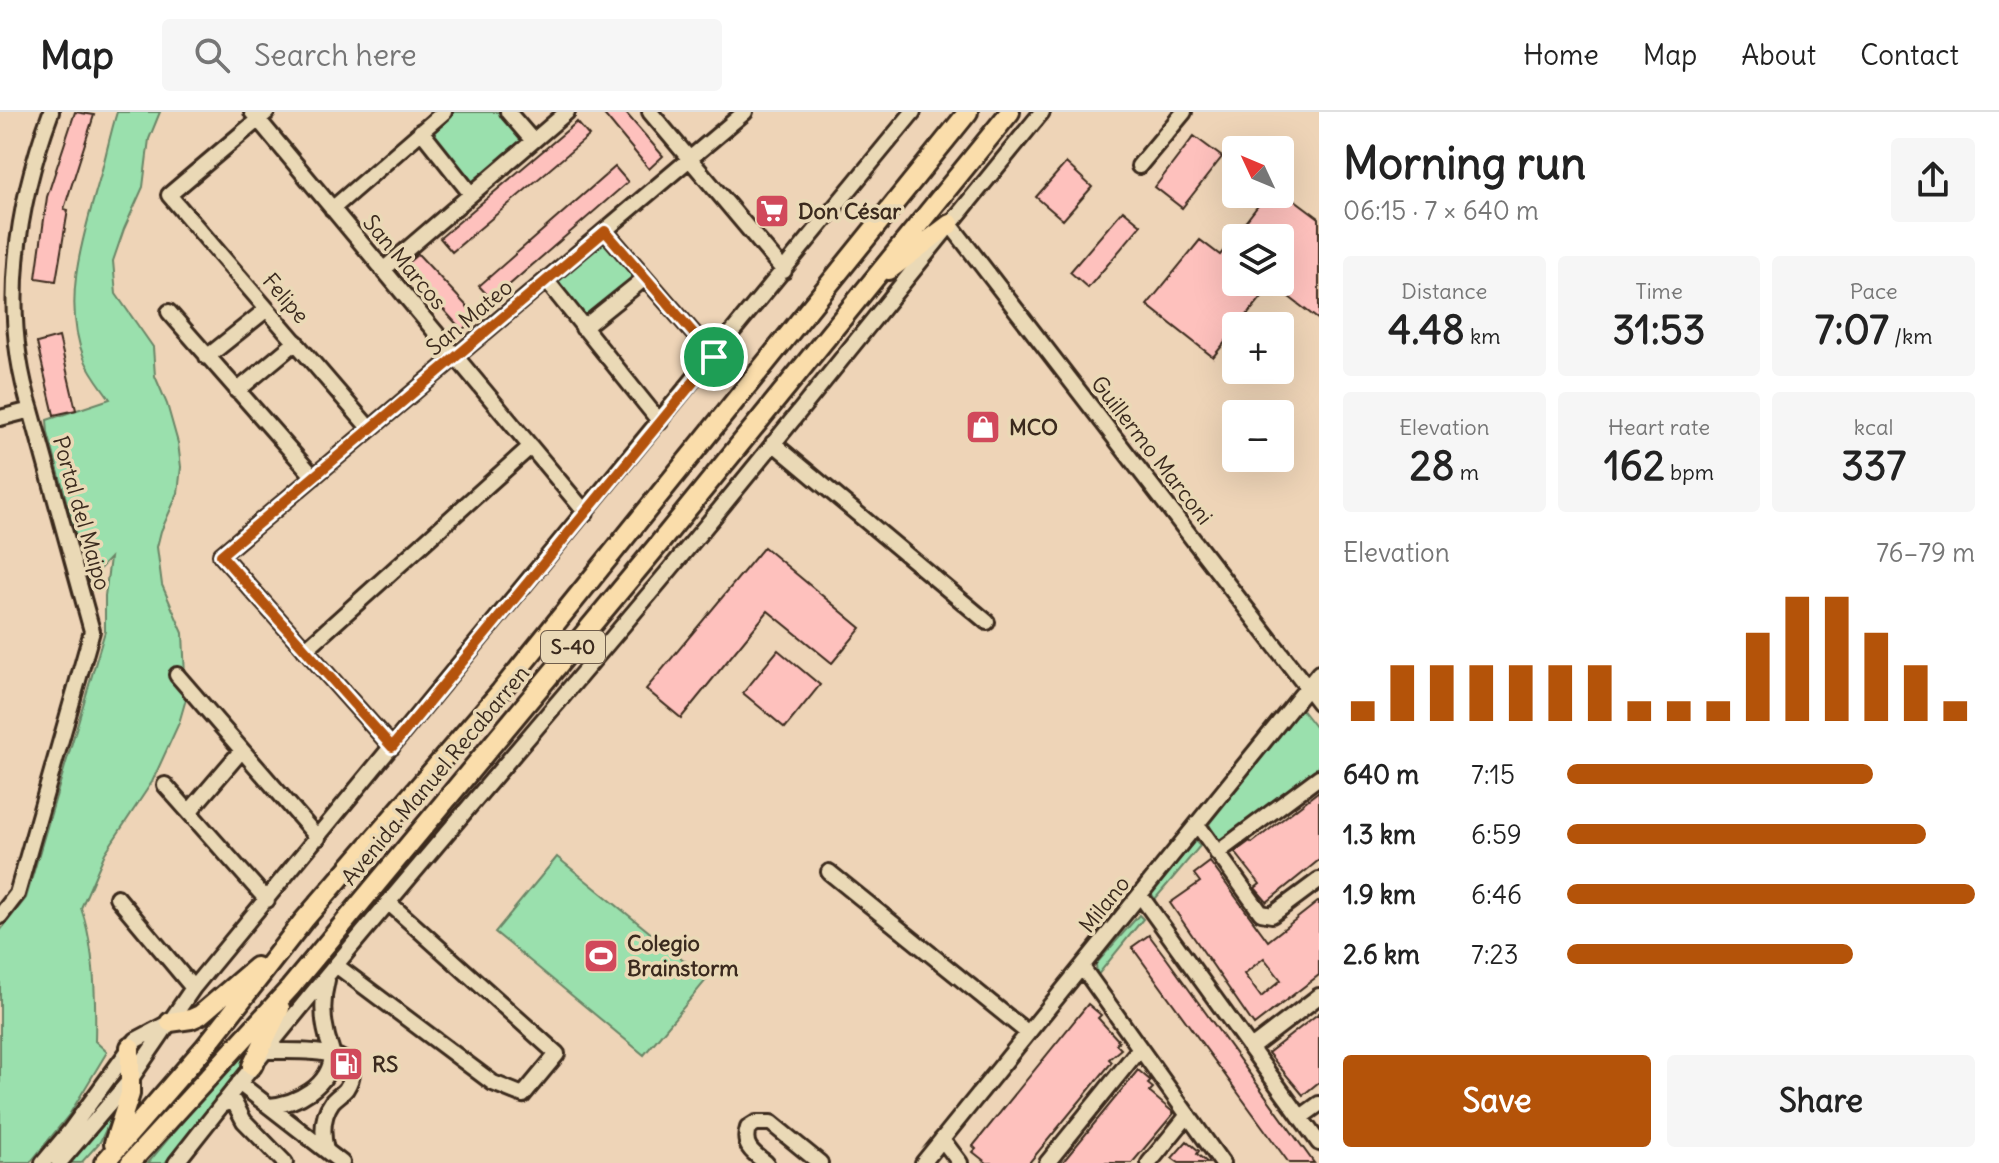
<!DOCTYPE html>
<meta charset="utf-8">
<style>
body{margin:0;font-family:Delius,sans-serif;background:#f6f6f6;color:#222;height:100vh;display:flex;flex-direction:column;font-size:30px;white-space:nowrap}
*{box-sizing:border-box;margin:0}
p{font-size:26px;color:#767676}
.icon{flex:none;width:44px;height:44px;fill:none;stroke:currentColor;stroke-width:2;stroke-linecap:round;stroke-linejoin:round}
.map{position:relative;flex:1;overflow:hidden}
.panel{display:flex;flex-direction:column;background:#fff;width:680px}
.panel>*{flex:none}
.needle{width:52px;rotate:314deg}
.tools{position:absolute;left:1222px;top:24px;display:grid;gap:16px}
.tools a{display:grid;place-items:center;width:72px;height:72px;border-radius:8px;background:#fff;box-shadow:0 8px 32px #0002;font-size:40px}
.pin{position:absolute;display:grid;place-items:center;width:68px;height:68px;color:#fff;margin:-34px;border:4px solid #fff;border-radius:50%;box-shadow:0 2px 8px #0007}
.round{display:grid;place-items:center;flex:none;width:84px;height:84px;border-radius:8px;background:#f6f6f6}
.summary{display:flex;align-items:center;justify-content:space-between;height:136px;padding:0 24px}
h1{font-size:44px;font-weight:800;line-height:60px}
.stats{display:grid;grid-template-columns:repeat(3,1fr);gap:12px;height:136px;padding:8px 24px}
.stats div{display:grid;align-content:center;border-radius:8px;background:#f6f6f6;text-align:center}
.stats b{font-size:40px;font-weight:800}
.stats small{font-size:22px;font-weight:400}
.stats p{font-size:22px}
.chart{height:224px;padding:16px 24px}
.chart p{display:flex;justify-content:space-between}
.chart svg{width:100%;height:144px;margin-top:8px;stroke:#b45309;stroke-width:6}
.button{display:flex;gap:16px;margin-top:auto;padding:16px 24px}
.button a{flex:1;height:92px;border-radius:8px;background:#b45309;color:#fff;font-size:32px;font-weight:800;line-height:92px;text-align:center}
.button a+a{background:#f6f6f6;color:#222}
ul{padding:0 24px;list-style:none;font-size:26px}
li{display:grid;grid-template-columns:128px 96px 1fr;align-items:center;height:60px}
li i{height:20px;border-radius:10px;background:#b45309}
header{display:flex;align-items:center;gap:48px;box-sizing:border-box;height:112px;padding:0 40px;background:#fff;border-bottom:2px solid #e0e0e0}
header strong{font-size:38px}
nav{display:flex;gap:44px;margin-inline-start:auto;font-size:28px}
.search{width:560px;height:72px;background:#f6f6f6;display:flex;align-items:center;gap:20px;box-sizing:border-box;padding:0 28px;border-radius:8px;color:#767676;font-size:30px}
main{display:flex;flex:1;min-height:0}
.map>svg:first-child{display:block}
.green{fill:#9ae0ad;stroke:#6a8566;stroke-width:2}
.building{fill:#fec1bd;stroke:#3b2a1e;stroke-width:2;fill-rule:evenodd}
.lines{fill:none;stroke-linecap:round;stroke-linejoin:round}
.minor-casing{stroke:#3b2a1e;stroke-width:20}
.major-casing{stroke:#3b2a1e;stroke-width:24}
.minor{stroke:#ead9b6;stroke-width:14}
.major{stroke:#faddab;stroke-width:18}
.route-casing{stroke:#fff;stroke-width:16}
.route{stroke:#b45309;stroke-width:10}
.labels{text-anchor:middle;stroke-width:7;stroke-linejoin:round;paint-order:stroke}
.shield{fill:#ead9b6;stroke:#705e4c;stroke-width:2}
.shield-label{font-size:20px;font-weight:bold;fill:#3b2a1e}
.poi-label{font-size:22px;font-weight:bold;fill:#3b2a1e;stroke:#ead9b6;text-anchor:start}
.street-label{font-size:22px;fill:#3b2a1e;stroke:#ead9b6}
</style>
<header>
<strong>Map</strong>
<div class="search"><svg class="icon" aria-label="search" viewBox="0 0 24 24"><circle cx="10" cy="10" r="6"/><path d="M15 15l6 6"/></svg>Search here</div>
<nav><a>Home</a><a>Map</a><a>About</a><a>Contact</a></nav>
</header>
<main>
<div class="map">
<svg width="1319" height="1051" viewBox="0 0 1319 1051">
<rect width="100%" height="100%" fill="#eed4b7"/>
<filter id="ink" filterUnits="userSpaceOnUse"><feTurbulence type="fractalNoise" baseFrequency=".0125" numOctaves="2"/><feDisplacementMap in="SourceGraphic" scale="16" xChannelSelector="R" yChannelSelector="G"/><feConvolveMatrix kernelMatrix="1 2 1 2 8 2 1 2 1" color-interpolation-filters="sRGB"/></filter>
<g filter="url(#ink)">
<path class="green" d="M117,0H160L149,27L143,75L124,117L113,149L116,182L153,235L155,264L167,292L178,331L181,355L178,381L161,419L157,435L162,473L183,521L186,587L179,611L152,670L105,741L81,796C95,835 96,888 95,929L107,940L69,1003L30,1051H0V819L26,786L105,519V484L110,446L88,469L48,321L47,308L110,287C101,274 90,261 84,246C61,188 84,122 100,65C106,44 110,22 117,0Z
M447,0H506L532,28L471,80L423,20Z
M606,129L633,165L584,204L556,168Z
M1301,597L1319,620V656L1218,733L1209,712Z
M1195,729L1200,734L1155,787L1151,781Z
M557,745L707,867L644,943L495,820Z
M1139,803L1143,807L1097,864L1096,852Z
M260,917C243,968 199,1009 165,1051H148Z
M108,1005L111,1007L100,1030L81,1051H64Z"/>
<path class="building" d="M75,0L94,3L64,97L68,98L56,169L36,166L47,85Z
M602,0H625L663,44L649,57Z
M577,10L589,24L452,140L440,126Z
M1194,24L1222,45L1182,96L1155,75Z
M1066,51L1092,75L1063,108L1036,85Z
M615,55L628,70L492,188L479,174Z
M1267,82H1287L1319,106V208L1280,178V126H1236V170H1274L1213,245L1147,193L1200,128L1220,143Z
M1123,98L1141,113L1088,176L1070,160Z
M418,142L477,205L462,218L404,154Z
M59,225L76,298L54,303L37,231Z
M764,435L861,516L832,551L768,499L681,606L646,577Z
M778,538L820,573L785,616L743,581Z
M1319,679V748L1267,790L1255,776L1260,772L1235,740L1250,729L1252,731Z
M1210,750L1268,829L1319,789V863L1254,913L1170,791L1200,770L1194,762ZM1264,846L1281,868L1261,885L1244,862Z
M1149,823L1167,847L1314,1051H1289L1278,1036L1132,835Z
M1088,892L1101,903L1098,906L1119,929L1116,932L1121,937L1109,947L1112,950L1029,1051H987L973,1040L976,1037L973,1034Z
M1319,901V970L1303,983L1268,941Z
M1138,958L1151,969L1148,972L1153,976L1149,980L1174,1001L1132,1051H1062Z
M1187,1029L1199,1039L1197,1042L1208,1051H1179L1172,1046Z"/>
<g class="lines">
<g class="minor-casing">
<path id="minor" d="M252,0L586,401
M267,0L169,83L370,317
M508,0L533,29
M650,0L784,159
M421,19L471,82
M1139,54L1184,0
M332,97L444,0
M950,112L1319,591
M605,119L714,245
M383,158L567,0
M546,168L660,310
M169,200L314,365
M583,216L645,166
M207,245L267,197
M237,279L296,230
M0,306L31,298
M773,331L987,510
M305,538L530,335
M177,563L318,726
M392,635L221,443L745,0
M165,673L267,788
M189,700L242,638
M1197,712L1261,801L1272,803L1319,768
M1217,741L1319,665
M829,760L1028,921
M1140,783L1319,1031
M117,785L193,876
M0,804L17,782L92,519L31,298C0,201 16,94 51,0
M337,854L493,971L523,983L557,942L388,790
M1082,855L1222,1051
M1251,936L1319,884
M265,939C286,940 375,931 346,977C342,982 336,985 332,990C322,1004 322,1022 326,1038
M239,971L342,1051
M222,992L234,990L244,1009L285,1051
M269,994C296,992 331,974 332,942C332,936 328,930 327,924C322,905 322,887 327,868
M1301,1005L1319,992
M942,1027L960,1051
M43,1051L69,1020L136,928L170,910
M59,1051L130,968L193,876L913,0
M176,1051C346,833 530,627 706,414C819,277 929,137 1042,0
M766,1051C753,1041 742,1034 748,1016L756,1011H771L820,1051
M923,1051L1319,561
M1047,1051L1140,936
M1149,1051L1188,1003"/>
</g>
<g class="major-casing">
<path id="major" d="M889,158L950,112
M170,910L191,907L200,903L256,855
M252,954L280,896
M114,1031L130,982V935
M104,1051L205,935L304,808L501,579L968,0
M130,1051L290,876L658,433L1010,0"/>
</g>
<use href="#minor" class="minor"/>
<use href="#major" class="major"/>
</g>
</g>
<g class="lines" filter="url(#ink)">
<g class="route-casing">
<path id="route" d="M605,119L714,245L392,635L221,443Z"/>
</g>
<use href="#route" class="route"/>
</g>
<defs>
<g id="supermarket-square" transform="scale(1.8)"><rect x="-9" y="-9" width="18" height="18" rx="4" fill="#d1495b" stroke="#ead9b6"/><path d="M-6-5.5h2.5l.6 2H6L4.5 2H-2.5L-4.4-4H-6ZM-1.5 3.2a1.3 1.3 0 1 0 .1 0ZM3 3.2a1.3 1.3 0 1 0 .1 0Z" fill="#fff"/></g>
<g id="shop-square" transform="scale(1.8)"><rect x="-9" y="-9" width="18" height="18" rx="4" fill="#d1495b" stroke="#ead9b6"/><path d="M-5-2.5h2.3a2.7 3.5 0 0 1 5.4 0H5L5.5 6h-11ZM-1.5-2.5h3a1.5 2.3 0 0 0-3 0Z" fill="#fff"/></g>
<g id="stadium-square" transform="scale(1.8)"><rect x="-9" y="-9" width="18" height="18" rx="4" fill="#d1495b" stroke="#ead9b6"/><path d="M0-5a6.5 5 0 1 0 0 10a6.5 5 0 1 0 0-10ZM-3.5-1.8h7v3.6h-7Z" fill="#fff"/></g>
<g id="fuel-square" transform="scale(1.8)"><rect x="-9" y="-9" width="18" height="18" rx="4" fill="#d1495b" stroke="#ead9b6"/><path d="M-5.5-6h7V0h2V4h1.3V-2.5L3-4.5l.8-.8L6-3V5H2.5V1h-1V6h-7ZM-4.2-4.7v3.2H.2V-4.7Z" fill="#fff"/></g>
</defs>
<g fill-rule="evenodd">
<use href="#supermarket-square" x="772" y="99"/>
<use href="#shop-square" x="983" y="315"/>
<use href="#stadium-square" x="601" y="844"/>
<use href="#fuel-square" x="346" y="952"/>
</g>
<g class="labels">
<rect class="shield" x="541" y="519" width="64" height="32" rx="6"/>
<g class="shield-label">
<text x="573" y="542">S-40</text>
</g>
<g class="poi-label">
<text x="798" y="107">Don César</text>
<text x="1009" y="323">MCO</text>
<text x="627" y="839">Colegio<tspan x="627" dy="25">Brainstorm</tspan></text>
<text x="372" y="960">RS</text>
</g>
<g class="street-label">
<text transform="translate(405 150) rotate(50)" y="8">San Marcos</text>
<text transform="translate(286 186) rotate(49)" y="8">Felipe</text>
<text transform="translate(469 205) rotate(-40)" y="8">San Mateo</text>
<text transform="translate(1152 338) rotate(52)" y="8">Guillermo Marconi</text>
<text transform="translate(82 401) rotate(74)" y="8">Portal del Maipo</text>
<text transform="translate(435 663) rotate(-50)" y="8">Avenida Manuel Recabarren</text>
<text transform="translate(1104 792) rotate(-51)" y="8">Milano</text>
</g>
</g>
</svg>
<div class="tools">
<a><svg class="needle" viewBox="-14 -14 28 28"><path d="M0-13l5 13h-10z" fill="#e53935"/><path d="M0 13l5-13h-10z" fill="#767676"/></svg></a>
<a><svg class="icon" aria-label="layers" viewBox="0 0 24 24"><path d="M12 4l9 5-9 5-9-5zM3 14l9 5 9-5"/></svg></a>
<a>+</a>
<a>−</a>
</div>
<div class="pin" style="left:714px;top:245px;background:#1e9e55"><svg class="icon" aria-label="arrive" viewBox="0 0 24 24"><path d="M6 21V4h12l-3 4 3 4H6"/></svg></div>
</div>
<section class="panel">
<div class="summary"><div><h1>Morning run</h1><p>06:15 · 7 × 640 m</p></div><a class="round"><svg class="icon" aria-label="share" viewBox="0 0 24 24"><path d="M12 15V3M7 8l5-5 5 5M5 13v7h14v-7"/></svg></a></div>
<div class="stats">
<div><p>Distance</p><b>4.48<small> km</small></b></div>
<div><p>Time</p><b>31:53</b></div>
<div><p>Pace</p><b>7:07<small> /km</small></b></div>
</div>
<div class="stats">
<div><p>Elevation</p><b>28<small> m</small></b></div>
<div><p>Heart rate</p><b>162<small> bpm</small></b></div>
<div><p>kcal</p><b>337</b></div>
</div>
<div class="chart"><p><span>Elevation</span>76–79 m</p>
<svg viewBox="0 0 160 44" preserveAspectRatio="none"><path d="M5 44V38M15 44V27M25 44V27M35 44V27M45 44V27M55 44V27M65 44V27M75 44V38M85 44V38M95 44V38M105 44V17M115 44V6M125 44V6M135 44V17M145 44V27M155 44V38"/></svg>
</div>
<ul>
<li><b>640 m</b>7:15<i style="width:75%"></i></li>
<li><b>1.3 km</b>6:59<i style="width:88%"></i></li>
<li><b>1.9 km</b>6:46<i style="width:100%"></i></li>
<li><b>2.6 km</b>7:23<i style="width:70%"></i></li>
</ul>
<div class="button"><a>Save</a><a>Share</a></div>
</section>
</main>
